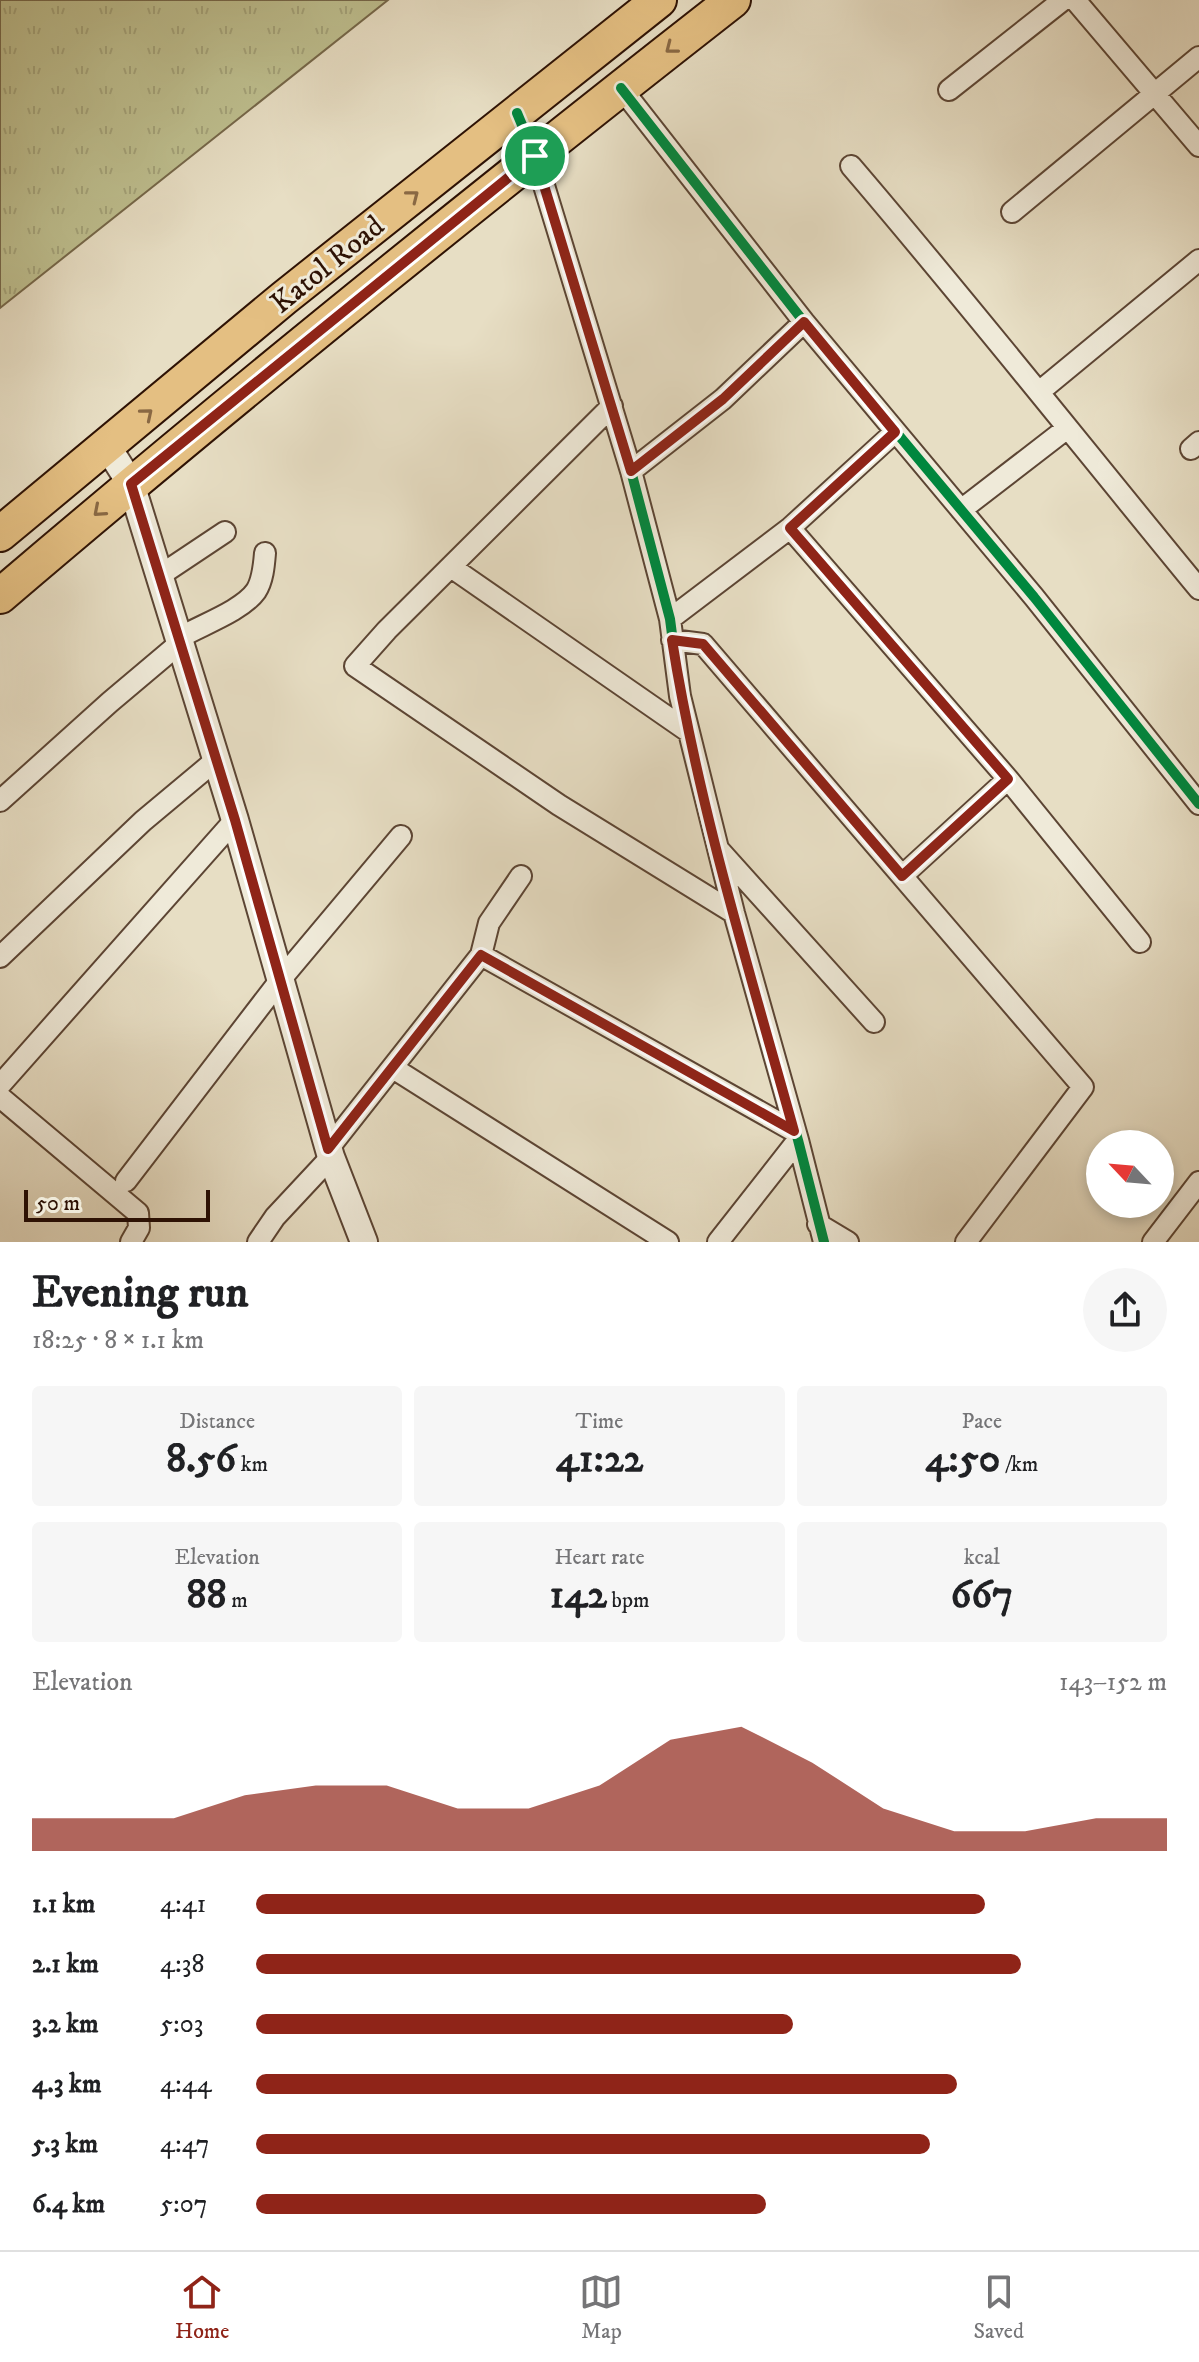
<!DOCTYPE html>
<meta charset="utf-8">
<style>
body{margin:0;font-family:"IM FELL DW Pica",serif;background:#f6f6f6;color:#202124;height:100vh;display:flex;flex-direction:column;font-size:30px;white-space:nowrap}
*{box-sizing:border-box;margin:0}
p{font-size:26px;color:#757577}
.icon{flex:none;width:44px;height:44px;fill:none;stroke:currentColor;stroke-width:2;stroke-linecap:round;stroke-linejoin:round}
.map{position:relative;height:1242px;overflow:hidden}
.sheet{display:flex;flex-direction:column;background:#fff;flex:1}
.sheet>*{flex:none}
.needle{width:52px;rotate:296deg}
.controls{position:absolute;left:1086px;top:1130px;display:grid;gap:16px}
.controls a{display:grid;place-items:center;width:88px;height:88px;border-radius:50%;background:#fff;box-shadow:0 4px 12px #0003;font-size:40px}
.scale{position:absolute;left:24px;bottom:20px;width:186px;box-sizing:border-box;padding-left:8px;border:4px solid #2e1204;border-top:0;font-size:22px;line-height:28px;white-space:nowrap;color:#2e1204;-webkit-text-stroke:6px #efead9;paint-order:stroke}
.pin{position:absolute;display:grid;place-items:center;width:68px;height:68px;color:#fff;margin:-34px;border:4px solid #fff;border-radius:50%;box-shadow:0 2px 8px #0007}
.round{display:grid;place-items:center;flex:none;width:84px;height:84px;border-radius:42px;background:#f6f6f6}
.headline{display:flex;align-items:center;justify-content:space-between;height:136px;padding:0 32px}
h1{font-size:44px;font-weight:700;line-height:60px}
.metrics{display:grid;grid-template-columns:repeat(3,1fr);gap:12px;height:136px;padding:8px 32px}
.metrics div{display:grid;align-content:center;border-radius:8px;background:#f6f6f6;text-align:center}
.metrics b{font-size:40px;font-weight:700}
.metrics small{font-size:22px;font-weight:400}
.metrics p{font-size:22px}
.chart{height:224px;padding:16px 32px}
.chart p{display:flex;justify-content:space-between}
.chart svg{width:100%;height:144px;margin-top:8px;fill:#8f2418;opacity:.7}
ul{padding:0 32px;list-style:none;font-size:26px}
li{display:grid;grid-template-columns:128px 96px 1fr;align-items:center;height:60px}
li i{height:20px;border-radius:10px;background:#8f2418}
.tabs{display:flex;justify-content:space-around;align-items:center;height:112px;border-top:2px solid #e0e0e0;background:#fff;font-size:22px;color:#757577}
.tabs a{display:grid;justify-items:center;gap:4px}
.tabs .selected{color:#8f2418}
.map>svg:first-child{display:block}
.grass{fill:url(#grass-tufts);stroke:#76684a;stroke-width:2}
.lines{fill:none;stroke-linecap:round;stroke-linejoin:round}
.minor-casing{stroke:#5c4534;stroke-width:24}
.tertiary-casing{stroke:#5c4534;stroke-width:30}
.primary-casing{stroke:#2e1204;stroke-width:38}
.minor{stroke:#efead9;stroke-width:20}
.tertiary{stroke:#efead9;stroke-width:26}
.primary{stroke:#e4bf82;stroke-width:34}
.cycleway-casing{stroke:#efead9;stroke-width:15}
.cycleway{stroke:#00873e;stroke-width:10}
.oneway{stroke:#896843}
.route-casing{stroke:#fff;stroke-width:16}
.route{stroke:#8f2418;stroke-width:10}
.labels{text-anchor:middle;stroke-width:6;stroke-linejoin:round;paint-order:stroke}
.street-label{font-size:30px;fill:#2e1204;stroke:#efead9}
</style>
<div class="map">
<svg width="1199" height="1242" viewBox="0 0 1199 1242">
<defs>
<pattern id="grass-tufts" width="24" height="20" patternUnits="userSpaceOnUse" patternTransform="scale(2)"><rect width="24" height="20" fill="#bebf8f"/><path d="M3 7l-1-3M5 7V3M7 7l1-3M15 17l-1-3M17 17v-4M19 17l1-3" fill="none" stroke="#a4a37a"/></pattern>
</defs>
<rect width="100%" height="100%" fill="#e7dec4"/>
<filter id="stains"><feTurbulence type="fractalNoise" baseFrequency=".0025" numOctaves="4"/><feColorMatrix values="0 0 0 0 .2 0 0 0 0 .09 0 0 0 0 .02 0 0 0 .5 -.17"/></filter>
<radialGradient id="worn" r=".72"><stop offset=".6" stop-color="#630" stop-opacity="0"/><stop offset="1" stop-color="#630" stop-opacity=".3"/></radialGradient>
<path class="grass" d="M0,0H388L0,308Z"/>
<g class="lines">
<g class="minor-casing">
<path id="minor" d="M1075,0L1199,146
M621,88L804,322L1034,597L1199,804
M949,90L1063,0
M517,113L535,156L631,471L670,619L680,696L734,913L798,1140L824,1242
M851,166C970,305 1083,448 1199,589
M1012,212L1199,57
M1039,392L1199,260
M612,406L387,630L355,666L559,805L734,913
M1191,449L1199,442
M631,471L723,399L804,322
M961,510L1066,429
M790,528L1008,779L1140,942
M451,567L689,732
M159,576L225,532
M670,619L790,528L895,432
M179,638C201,625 242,611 256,591C263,580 264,565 265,553
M672,640L703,644L1083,1087L966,1242
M0,801L110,702L180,643
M720,851L874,1022
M902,876L1008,779
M481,955L794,1131
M0,957L143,821L216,760
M393,1068L668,1242
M0,1085L235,820
M0,1097L138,1213L139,1228L131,1242
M328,1149L481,955L489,923L521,876
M126,1181L281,979L401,836
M818,1224L848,1242
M258,1242L275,1217L331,1157
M718,1242L798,1140
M1153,1242L1199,1182"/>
</g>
<g class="tertiary-casing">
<path id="tertiary" d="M107,446L131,484L235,820L331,1157L364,1242"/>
</g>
<g class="primary-casing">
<path id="primary" d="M0,534L284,298L659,0
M0,596C239,392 485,194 733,0"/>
</g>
<use href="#minor" class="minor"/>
<use href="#tertiary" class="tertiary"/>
<use href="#primary" class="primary"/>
<g class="cycleway-casing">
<path id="cycleway" d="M621,88L804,322L1034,597L1199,804
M517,113L535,156L631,471L670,619L680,696L734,913L798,1140L824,1242"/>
</g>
<use href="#cycleway" class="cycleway"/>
</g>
<defs><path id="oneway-chevron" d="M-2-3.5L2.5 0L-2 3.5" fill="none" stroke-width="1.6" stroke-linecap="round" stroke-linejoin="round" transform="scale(2)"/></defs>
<g class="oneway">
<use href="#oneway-chevron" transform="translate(671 48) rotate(142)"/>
<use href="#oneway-chevron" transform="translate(413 196) rotate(-38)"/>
<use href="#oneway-chevron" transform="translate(147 414) rotate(-40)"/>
<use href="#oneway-chevron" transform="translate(99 511) rotate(139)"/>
</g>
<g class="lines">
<g class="route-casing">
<path id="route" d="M535,156L631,471L723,399L804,322L895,432L790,528L1008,779L902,876L703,644L672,640C698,805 749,969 794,1131L481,955L328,1149L235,820L131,484Z"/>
</g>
<use href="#route" class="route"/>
</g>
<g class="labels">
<g class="street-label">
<text transform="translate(327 264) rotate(-39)" y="10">Katol Road</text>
</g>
</g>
<rect width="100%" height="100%" filter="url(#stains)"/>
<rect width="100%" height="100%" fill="url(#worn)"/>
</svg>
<div class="controls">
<a><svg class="needle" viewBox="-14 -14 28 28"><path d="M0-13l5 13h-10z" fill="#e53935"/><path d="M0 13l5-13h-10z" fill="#757577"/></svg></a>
</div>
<div class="scale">50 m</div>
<div class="pin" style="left:535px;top:156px;background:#1e9e55"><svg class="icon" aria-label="arrive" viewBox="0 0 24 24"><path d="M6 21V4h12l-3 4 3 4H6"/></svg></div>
</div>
<section class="sheet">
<div class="headline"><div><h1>Evening run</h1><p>18:25 · 8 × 1.1 km</p></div><a class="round"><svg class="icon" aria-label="share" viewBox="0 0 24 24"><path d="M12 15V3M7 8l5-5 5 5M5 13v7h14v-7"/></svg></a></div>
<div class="metrics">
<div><p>Distance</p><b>8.56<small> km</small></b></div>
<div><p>Time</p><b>41:22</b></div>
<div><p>Pace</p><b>4:50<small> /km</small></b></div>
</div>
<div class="metrics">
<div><p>Elevation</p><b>88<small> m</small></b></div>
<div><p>Heart rate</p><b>142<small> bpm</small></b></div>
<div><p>kcal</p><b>667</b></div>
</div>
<div class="chart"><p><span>Elevation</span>143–152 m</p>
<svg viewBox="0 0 160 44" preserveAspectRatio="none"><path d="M0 44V34L10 34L20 34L30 27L40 24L50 24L60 31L70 31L80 24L90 10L100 6L110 17L120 31L130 38L140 38L150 34L160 34V44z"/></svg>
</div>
<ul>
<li><b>1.1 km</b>4:41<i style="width:80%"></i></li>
<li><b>2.1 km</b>4:38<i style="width:84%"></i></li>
<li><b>3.2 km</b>5:03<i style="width:59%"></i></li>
<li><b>4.3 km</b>4:44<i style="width:77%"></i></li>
<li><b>5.3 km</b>4:47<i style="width:74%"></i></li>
<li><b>6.4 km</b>5:07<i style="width:56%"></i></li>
</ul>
</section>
<nav class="tabs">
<a class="selected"><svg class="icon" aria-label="home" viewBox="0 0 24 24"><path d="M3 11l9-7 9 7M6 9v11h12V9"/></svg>Home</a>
<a><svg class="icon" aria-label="map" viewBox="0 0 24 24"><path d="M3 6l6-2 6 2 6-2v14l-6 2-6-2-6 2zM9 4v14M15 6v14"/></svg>Map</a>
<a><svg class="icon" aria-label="saved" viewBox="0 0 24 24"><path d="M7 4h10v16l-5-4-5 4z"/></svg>Saved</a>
</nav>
